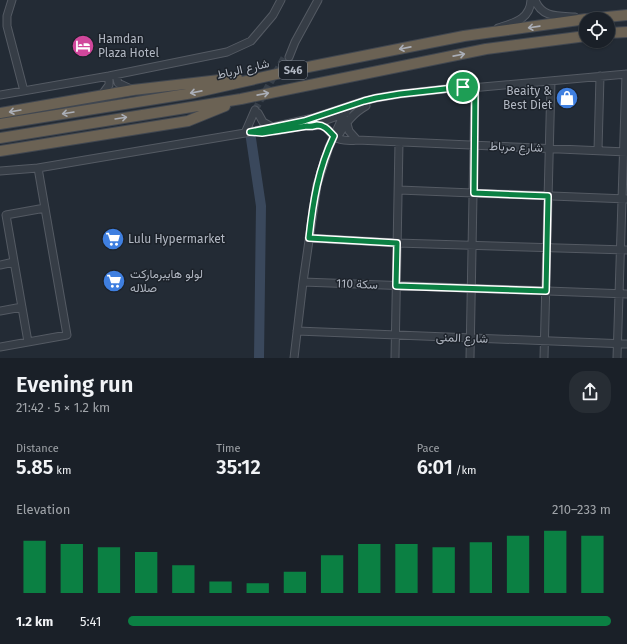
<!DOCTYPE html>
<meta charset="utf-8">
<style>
body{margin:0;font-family:"Fira Sans",Vazirmatn,sans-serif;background:#272d34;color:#f1f3f6;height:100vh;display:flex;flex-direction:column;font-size:15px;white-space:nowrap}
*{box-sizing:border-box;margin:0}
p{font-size:13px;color:#9fa3a8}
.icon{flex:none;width:22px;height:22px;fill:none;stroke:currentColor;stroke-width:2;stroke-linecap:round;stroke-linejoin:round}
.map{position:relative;height:358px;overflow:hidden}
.panel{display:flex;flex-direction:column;background:#1a2028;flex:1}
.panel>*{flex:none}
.buttons{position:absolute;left:579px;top:12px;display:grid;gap:8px}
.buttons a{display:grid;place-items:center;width:36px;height:36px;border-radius:50%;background:#1a2028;box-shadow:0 1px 3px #0004,0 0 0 1px #383e45;font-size:20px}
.pin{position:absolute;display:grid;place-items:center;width:34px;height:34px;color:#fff;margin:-17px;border:2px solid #fff;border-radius:50%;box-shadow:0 1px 4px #0007}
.round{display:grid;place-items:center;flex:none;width:42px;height:42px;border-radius:16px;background:#272d34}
.headline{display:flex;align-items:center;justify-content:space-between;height:68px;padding:0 16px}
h1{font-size:22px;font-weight:600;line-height:30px}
.metrics{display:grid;grid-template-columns:repeat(3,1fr);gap:6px;height:68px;padding:4px 16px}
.metrics div{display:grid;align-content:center}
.metrics b{font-size:20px;font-weight:600}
.metrics small{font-size:11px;font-weight:400}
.metrics p{font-size:11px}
.chart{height:112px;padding:8px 16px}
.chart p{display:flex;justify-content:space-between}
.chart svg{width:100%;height:72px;margin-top:4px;stroke:#0b8043;stroke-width:6}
ul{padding:0 16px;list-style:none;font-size:13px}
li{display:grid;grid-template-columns:64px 48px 1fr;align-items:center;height:30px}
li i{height:10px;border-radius:5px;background:#0b8043}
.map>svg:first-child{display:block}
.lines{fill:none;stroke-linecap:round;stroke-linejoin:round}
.river{stroke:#3a485c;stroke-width:10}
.minor-tunnel{stroke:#38404a;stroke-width:7;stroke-dasharray:7 3.5;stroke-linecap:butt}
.minor-casing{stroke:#545a63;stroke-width:9}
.highway-casing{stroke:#414750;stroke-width:12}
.minor{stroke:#363d46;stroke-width:7}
.highway{stroke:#6b6254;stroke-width:10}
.oneway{stroke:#aaaeb7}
.route-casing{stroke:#fff;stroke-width:8}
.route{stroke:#0b8043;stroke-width:5}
.labels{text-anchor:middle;stroke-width:3;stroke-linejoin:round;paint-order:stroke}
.shield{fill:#1c222a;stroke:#848a94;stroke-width:1}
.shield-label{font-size:11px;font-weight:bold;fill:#b1b7c2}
.poi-label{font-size:12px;fill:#b1b7c2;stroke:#1c222a;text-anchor:start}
.street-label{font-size:12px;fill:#b1b7c2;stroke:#1c222a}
</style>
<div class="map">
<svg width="627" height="358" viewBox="0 0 627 358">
<rect width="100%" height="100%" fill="#232b35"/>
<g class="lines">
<path class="river" d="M250,132L261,206L259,358"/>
<path class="minor-tunnel" d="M255,110L285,56"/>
<g class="minor-casing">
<path id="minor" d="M12,0L7,16V26L24,91
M535,0C542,18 558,16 575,17
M498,28C513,23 530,20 531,0
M289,57L295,42L318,0
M116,75L118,83L133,90
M0,95L109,76L227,52L251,41L273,15L281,0
M101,96L109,85V76
M258,113L263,122L272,127
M346,120L349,131L357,140
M307,126C313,127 318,124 323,126C328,128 329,132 333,135C338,141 350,141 357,140L627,152
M275,131L315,124L346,113
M245,133L255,110
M338,136C346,123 353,113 366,106
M598,150L600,76
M0,171L38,168L245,133L313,118L364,101L376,98L400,94L463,87L471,88L627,74
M399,190L627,199
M309,238L397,243L627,250
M0,265L14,262
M303,282L627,294
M0,311L22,307
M297,331L627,344
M28,342L6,215L45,208
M0,347L67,335L38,168
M294,358L303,282L317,185L329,147L344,114L351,106
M395,358L399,142
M470,358L475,87
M544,358L551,81
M617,358L626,74"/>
</g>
<g class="highway-casing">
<path id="highway" d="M587,19L627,15
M608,33L627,32
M0,113L133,90L237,78
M0,124L193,93L308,67L464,36L586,19
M0,138L241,99L486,49L586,36
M0,151L188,121L225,106"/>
</g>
<use href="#minor" class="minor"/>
<use href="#highway" class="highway"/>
</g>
<defs><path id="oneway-shaft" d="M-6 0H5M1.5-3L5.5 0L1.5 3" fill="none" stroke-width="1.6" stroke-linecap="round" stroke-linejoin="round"/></defs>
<g class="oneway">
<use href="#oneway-shaft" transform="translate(534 27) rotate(172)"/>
<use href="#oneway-shaft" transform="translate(405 48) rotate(169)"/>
<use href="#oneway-shaft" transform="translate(459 55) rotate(-11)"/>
<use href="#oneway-shaft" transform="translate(196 92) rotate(169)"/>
<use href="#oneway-shaft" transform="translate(263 94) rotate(-11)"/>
<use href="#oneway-shaft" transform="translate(15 111) rotate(170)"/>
<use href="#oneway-shaft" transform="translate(68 113) rotate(171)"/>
<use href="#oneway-shaft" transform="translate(121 118) rotate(-9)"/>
</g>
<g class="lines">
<g class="route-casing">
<path id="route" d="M463,87H475L474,193L548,196L546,291L396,286L397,243L309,238C313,202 318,169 334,136C329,131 325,125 317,125C313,126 311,127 307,126L262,133L250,132L304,121L364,101L376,98L400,94Z"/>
</g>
<use href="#route" class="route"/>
</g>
<defs>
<g id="hotel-disc" transform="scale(1.15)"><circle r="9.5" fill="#d1479c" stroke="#1c222a"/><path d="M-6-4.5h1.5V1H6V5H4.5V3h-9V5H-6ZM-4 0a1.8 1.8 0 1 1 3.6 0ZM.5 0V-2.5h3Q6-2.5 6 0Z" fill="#fff"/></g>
<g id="shop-disc" transform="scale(1.15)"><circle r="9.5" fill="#3f7fe0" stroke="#1c222a"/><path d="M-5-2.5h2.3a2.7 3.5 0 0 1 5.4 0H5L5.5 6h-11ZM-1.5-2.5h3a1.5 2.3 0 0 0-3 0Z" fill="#fff"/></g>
<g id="supermarket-disc" transform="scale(1.15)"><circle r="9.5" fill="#3f7fe0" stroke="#1c222a"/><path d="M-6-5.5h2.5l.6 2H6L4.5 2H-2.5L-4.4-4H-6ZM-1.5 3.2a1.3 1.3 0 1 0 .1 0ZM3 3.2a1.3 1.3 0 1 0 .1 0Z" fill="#fff"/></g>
</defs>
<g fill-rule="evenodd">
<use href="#hotel-disc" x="83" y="46"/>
<use href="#shop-disc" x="567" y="98"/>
<use href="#supermarket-disc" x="113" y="239"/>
<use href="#supermarket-disc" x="114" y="281"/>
</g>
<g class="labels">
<rect class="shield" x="279" y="61" width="28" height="18" rx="3"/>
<g class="shield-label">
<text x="293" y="74">S46</text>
</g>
<g class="poi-label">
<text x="98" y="43">Hamdan<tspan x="98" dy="14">Plaza Hotel</tspan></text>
<text x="552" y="95" text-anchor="end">Beaity &amp;<tspan x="552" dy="14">Best Diet</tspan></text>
<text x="128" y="243">Lulu Hypermarket</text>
<text x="130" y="278">لولو هايبرماركت<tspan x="130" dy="14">صلاله</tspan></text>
</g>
<g class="street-label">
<text transform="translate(243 69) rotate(-13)" y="4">شارع الرباط</text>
<text transform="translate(516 147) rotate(2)" y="4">شارع مرباط</text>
<text transform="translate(357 284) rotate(2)" y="4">سكة 110</text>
<text transform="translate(462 338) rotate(2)" y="4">شارع المنى</text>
</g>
</g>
</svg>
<div class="buttons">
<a><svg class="icon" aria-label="locate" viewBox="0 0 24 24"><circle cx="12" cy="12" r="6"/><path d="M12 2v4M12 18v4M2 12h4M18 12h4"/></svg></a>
</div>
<div class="pin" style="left:463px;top:87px;background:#1e9e55"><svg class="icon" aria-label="arrive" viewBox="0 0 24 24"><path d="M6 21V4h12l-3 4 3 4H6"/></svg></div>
</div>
<section class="panel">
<div class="headline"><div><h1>Evening run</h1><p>21:42 · 5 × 1.2 km</p></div><a class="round"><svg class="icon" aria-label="share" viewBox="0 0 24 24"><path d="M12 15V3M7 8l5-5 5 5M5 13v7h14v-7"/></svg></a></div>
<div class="metrics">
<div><p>Distance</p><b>5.85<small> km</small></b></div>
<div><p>Time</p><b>35:12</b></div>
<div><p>Pace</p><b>6:01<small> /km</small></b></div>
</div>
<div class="chart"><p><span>Elevation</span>210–233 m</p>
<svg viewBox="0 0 160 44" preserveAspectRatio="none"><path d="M5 44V12M15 44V14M25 44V16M35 44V19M45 44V27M55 44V37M65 44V38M75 44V31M85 44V21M95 44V14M105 44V14M115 44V16M125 44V13M135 44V9M145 44V6M155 44V9"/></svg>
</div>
<ul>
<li><b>1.2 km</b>5:41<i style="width:100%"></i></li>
</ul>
</section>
